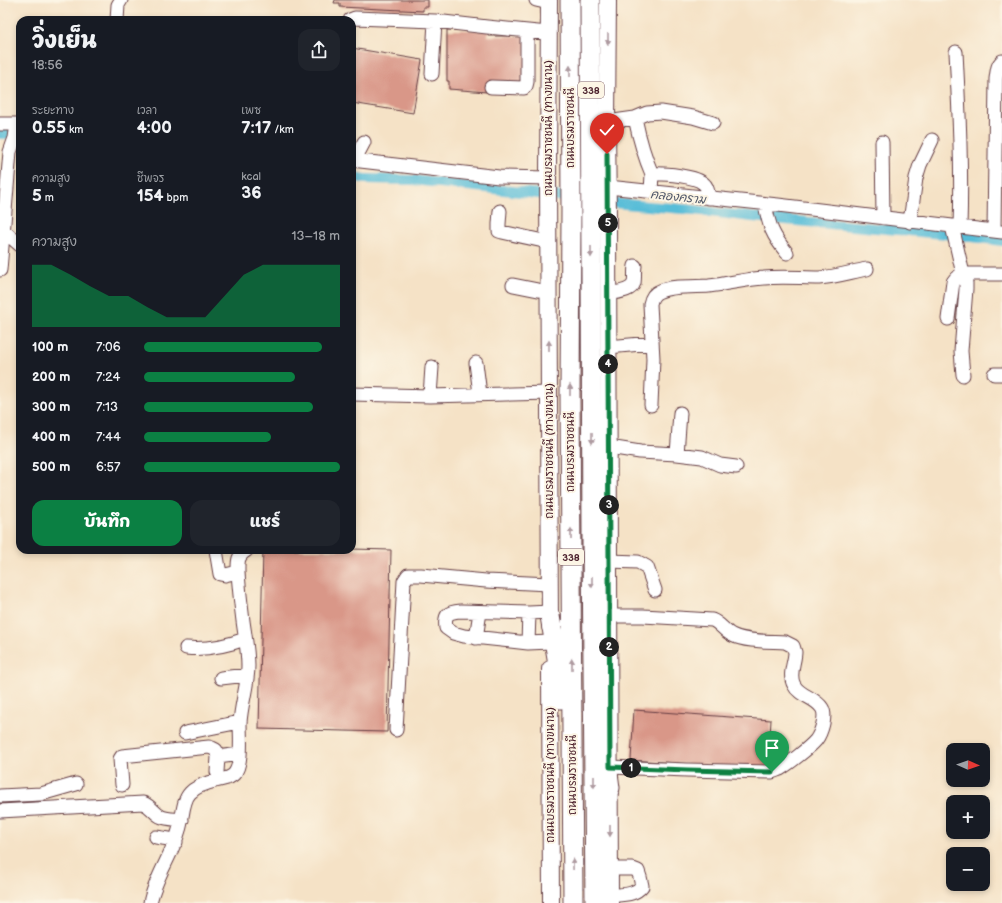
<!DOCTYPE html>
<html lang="th">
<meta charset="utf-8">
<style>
body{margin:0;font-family:"Balsamiq Sans","Playpen Sans Thai",sans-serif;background:#20242c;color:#f1f3f6;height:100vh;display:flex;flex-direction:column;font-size:15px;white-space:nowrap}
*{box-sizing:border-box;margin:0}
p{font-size:13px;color:#9ea1a6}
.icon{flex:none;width:22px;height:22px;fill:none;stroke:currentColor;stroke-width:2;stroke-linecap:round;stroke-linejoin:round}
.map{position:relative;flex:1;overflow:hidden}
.details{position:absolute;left:16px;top:16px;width:340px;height:538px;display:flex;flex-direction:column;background:#171b24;border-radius:12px;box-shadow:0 2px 6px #0003}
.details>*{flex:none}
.needle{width:26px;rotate:92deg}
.controls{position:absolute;left:946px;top:743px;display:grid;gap:8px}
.controls a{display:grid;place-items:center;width:44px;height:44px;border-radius:8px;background:#171b24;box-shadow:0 2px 6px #0003;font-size:20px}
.pin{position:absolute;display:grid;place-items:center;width:34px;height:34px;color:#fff;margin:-41px -17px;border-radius:50% 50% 50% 0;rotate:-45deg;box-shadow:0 0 4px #0007}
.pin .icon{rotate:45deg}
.km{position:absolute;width:20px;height:20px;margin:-10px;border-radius:50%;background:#222;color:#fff;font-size:11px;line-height:20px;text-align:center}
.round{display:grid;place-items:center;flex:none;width:42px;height:42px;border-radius:12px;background:#20242c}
.overview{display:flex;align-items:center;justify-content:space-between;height:68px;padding:0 16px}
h1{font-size:22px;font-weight:800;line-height:30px}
.figures{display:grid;grid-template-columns:repeat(3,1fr);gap:6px;height:68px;padding:4px 16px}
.figures div{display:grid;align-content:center}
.figures b{font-size:17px;font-weight:800}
.figures small{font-size:11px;font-weight:400}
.figures p{font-size:11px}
.chart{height:112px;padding:8px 16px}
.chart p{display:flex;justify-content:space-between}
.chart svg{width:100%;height:72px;margin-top:4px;fill:#0b8043;opacity:.7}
.button{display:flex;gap:8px;margin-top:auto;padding:8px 16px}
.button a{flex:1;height:46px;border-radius:12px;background:#0b8043;color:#fff;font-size:16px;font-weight:800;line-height:46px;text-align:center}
.button a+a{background:#20242c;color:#f1f3f6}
ul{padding:0 16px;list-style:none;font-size:13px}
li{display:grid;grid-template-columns:64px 48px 1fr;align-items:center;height:30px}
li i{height:10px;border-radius:5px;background:#0b8043}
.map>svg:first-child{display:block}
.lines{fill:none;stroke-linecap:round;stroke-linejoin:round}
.canal{stroke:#59bdd8;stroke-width:10}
.building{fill:#d99788}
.minor-casing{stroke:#643c42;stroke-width:15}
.major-casing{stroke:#643c42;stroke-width:18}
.highway-casing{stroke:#643c42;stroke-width:21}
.minor{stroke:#fff;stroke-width:13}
.major{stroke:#fff;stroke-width:16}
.highway{stroke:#fff;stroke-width:19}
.oneway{fill:#ae9aa0}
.route-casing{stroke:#fff;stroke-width:8}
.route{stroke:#0b8043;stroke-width:5}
.labels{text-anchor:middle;stroke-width:4;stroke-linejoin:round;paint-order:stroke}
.shield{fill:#fcf5e5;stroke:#7f5f63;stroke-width:1}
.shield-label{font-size:10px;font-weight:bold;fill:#4a1f2b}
.street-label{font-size:11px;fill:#4a1f2b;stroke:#fcf5e5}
.water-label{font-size:12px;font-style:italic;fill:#4f5668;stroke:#fcf5e5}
</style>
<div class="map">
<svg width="1002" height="903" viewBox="0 0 1002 903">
<rect width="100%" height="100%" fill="#fcf5e5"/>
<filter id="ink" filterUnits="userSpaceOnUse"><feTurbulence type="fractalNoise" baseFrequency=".025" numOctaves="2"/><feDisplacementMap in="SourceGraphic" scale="8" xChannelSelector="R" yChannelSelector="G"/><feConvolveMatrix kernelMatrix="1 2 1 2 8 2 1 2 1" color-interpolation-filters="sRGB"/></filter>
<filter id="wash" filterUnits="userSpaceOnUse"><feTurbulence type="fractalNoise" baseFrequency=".012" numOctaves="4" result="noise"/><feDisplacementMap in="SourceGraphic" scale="16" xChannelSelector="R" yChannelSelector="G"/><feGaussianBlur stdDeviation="0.9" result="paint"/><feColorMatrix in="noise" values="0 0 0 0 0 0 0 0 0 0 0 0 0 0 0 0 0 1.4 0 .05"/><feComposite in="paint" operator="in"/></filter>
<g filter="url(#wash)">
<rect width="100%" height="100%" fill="#f5e2c6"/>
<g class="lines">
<path class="canal" d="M0,134H20
M352,176L365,179L413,180L574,198
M602,202L694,210L752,217L965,236L1002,241"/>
</g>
<g id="blocks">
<path class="building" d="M335,0H428V7H423V11L340,7V3H334Z
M447,30H488V36H526V84H487V92L449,89V81H447Z
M352,48L422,60L413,113L352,103Z
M352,549L391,550L387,732L259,729L263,550H352Z
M634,710L771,720L768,769L631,760Z"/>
</g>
</g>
<g filter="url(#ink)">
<use href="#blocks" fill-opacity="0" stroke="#643c42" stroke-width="1"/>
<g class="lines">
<g class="minor-casing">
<path id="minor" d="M536,0L549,3
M117,20L118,5L121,0
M350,20L355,18L435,21L487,27L548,33
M956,52C959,110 962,169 960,227
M432,74L435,21
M491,87L524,88L526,86L527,82V31
M635,118C639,137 644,156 652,174
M607,122L635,118L647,113L661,112L693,117L713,123
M0,124H17
M882,142L883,218
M352,160L499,177L548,178
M354,161L364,142
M608,187L778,205L1002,232
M651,192L652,174C663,173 697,176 704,184C708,187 708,193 709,198
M765,204C769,226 772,235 787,253
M500,211L499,224V231L502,232L548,242
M910,222L916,178L920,165L932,140
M952,226L963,274L966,283V289L961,351L963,375
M4,231L20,245
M994,231L996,79C997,72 997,65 1002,61
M0,270L10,152L15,138L17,124H20
M513,285L548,292
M608,294C616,292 631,292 634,283C635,278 634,271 635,266
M948,319L953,282L956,278L963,274H1002
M608,347L652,343
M476,363L480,394
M994,374H1002
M352,394L430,396L549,393
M430,396L432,367
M651,405L653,359L650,304C651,299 653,294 658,292C671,285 695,287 709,286C728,284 746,279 764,278C782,276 801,278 819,278C835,277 851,272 867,269
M609,447L640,452L677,454L702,457L720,465L736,467
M677,454L680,413
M216,550L220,574L225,575L238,572
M609,561L638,562L647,567L655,590
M550,612L529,613L461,611C448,612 444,614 446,628L453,633L464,636L528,643L550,642
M609,616H643L712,620C720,623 724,631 732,635C746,642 769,641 785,642L793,646C794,648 794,650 795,652C795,662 788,675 794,685C799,696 815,697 822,708C827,716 821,733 816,740C809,748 790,763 780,769C778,770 774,771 772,772L687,770L610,767
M476,638L480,612
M528,643L529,613
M186,648C207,650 226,646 245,639
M221,678L247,675
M396,730L404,581L408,575H421L486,581L549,584
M185,733L240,722
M217,772L218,757L240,754
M122,785L120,759L122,756L209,747L212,748L216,750L218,757
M0,796L41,794L76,784
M0,811L143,803C153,807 154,814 162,817C167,819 175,819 182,820
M156,837L169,839L176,842
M610,869H633L638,871L640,877L642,886C634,896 622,894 610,896
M150,903C155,877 172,856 179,830C183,819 182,801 190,793C196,786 207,783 215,781C221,779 230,779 234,774C243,764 240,736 240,723C241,704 248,685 248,666C248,651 245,636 243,621C241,605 239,588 238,572C238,561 237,556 247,550"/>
</g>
<g class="major-casing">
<path id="major" d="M549,0L548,178L550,627
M608,0L607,122L608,218L610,903
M550,669L551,903"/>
</g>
<g class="highway-casing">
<path id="highway" d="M570,0L571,211L570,395L573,903
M590,0L592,545L595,903
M550,616L557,658L560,699
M604,743L610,788"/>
</g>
<use href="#minor" class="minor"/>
<use href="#major" class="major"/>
<use href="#highway" class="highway"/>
</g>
<defs><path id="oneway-solid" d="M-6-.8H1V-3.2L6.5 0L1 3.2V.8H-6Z"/></defs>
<g class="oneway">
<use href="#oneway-solid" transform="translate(608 39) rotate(90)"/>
<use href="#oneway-solid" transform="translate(570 71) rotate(-90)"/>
<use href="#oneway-solid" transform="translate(591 252) rotate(90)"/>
<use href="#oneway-solid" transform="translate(549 346) rotate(-90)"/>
<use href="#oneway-solid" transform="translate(570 390) rotate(-90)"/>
<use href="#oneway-solid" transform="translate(592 438) rotate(90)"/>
<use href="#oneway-solid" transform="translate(571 534) rotate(-90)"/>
<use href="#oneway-solid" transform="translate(592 582) rotate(90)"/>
<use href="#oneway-solid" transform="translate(572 664) rotate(-90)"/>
<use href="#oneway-solid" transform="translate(594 782) rotate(90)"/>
<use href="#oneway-solid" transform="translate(610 831) rotate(90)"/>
<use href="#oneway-solid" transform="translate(573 864) rotate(-91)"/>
</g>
</g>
<g class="lines" filter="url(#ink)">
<g class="route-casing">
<path id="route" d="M607,154L610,767L687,770L772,772"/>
</g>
<use href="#route" class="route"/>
</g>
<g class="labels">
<g class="shield">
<rect x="578" y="82" width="26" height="16" rx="3"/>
<rect x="558" y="549" width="26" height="16" rx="3"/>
</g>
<g class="shield-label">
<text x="591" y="94">338</text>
<text x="571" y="561">338</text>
</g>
<g class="street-label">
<text transform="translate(548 128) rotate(-90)" y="4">ถนนบรมราชชนนี (ทางขนาน)</text>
<text transform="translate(570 128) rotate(-90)" y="4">ถนนบรมราชชนนี</text>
<text transform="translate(549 451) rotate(-90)" y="4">ถนนบรมราชชนนี (ทางขนาน)</text>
<text transform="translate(570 452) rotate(-90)" y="4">ถนนบรมราชชนนี</text>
<text transform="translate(550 775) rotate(-90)" y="4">ถนนบรมราชชนนี (ทางขนาน)</text>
<text transform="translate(572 775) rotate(-90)" y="4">ถนนบรมราชชนนี</text>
</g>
<g class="water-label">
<text transform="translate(678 197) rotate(6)" y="4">คลองคราม</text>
</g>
</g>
</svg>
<div class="controls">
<a><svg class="needle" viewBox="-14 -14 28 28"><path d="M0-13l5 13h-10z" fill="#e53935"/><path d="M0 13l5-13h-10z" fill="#9ea1a6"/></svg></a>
<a>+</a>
<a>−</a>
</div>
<div class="pin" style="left:772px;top:772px;background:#1e9e55"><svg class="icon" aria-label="arrive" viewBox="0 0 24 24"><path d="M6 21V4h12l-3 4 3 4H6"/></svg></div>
<div class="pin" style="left:607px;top:154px;background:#d93025"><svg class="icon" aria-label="check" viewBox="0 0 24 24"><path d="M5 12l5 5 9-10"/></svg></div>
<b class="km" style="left:631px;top:768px">1</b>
<b class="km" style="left:609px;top:647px">2</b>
<b class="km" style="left:609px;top:505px">3</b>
<b class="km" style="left:608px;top:364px">4</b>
<b class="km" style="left:608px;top:223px">5</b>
<section class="details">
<div class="overview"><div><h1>วิ่งเย็น</h1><p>18:56</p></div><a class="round"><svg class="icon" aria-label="share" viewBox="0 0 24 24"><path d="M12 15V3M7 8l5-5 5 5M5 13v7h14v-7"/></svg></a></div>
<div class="figures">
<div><p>ระยะทาง</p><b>0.55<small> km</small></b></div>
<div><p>เวลา</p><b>4:00</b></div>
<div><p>เพซ</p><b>7:17<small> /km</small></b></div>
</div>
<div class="figures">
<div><p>ความสูง</p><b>5<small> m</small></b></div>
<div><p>ชีพจร</p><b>154<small> bpm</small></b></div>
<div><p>kcal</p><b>36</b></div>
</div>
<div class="chart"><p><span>ความสูง</span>13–18 m</p>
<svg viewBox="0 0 160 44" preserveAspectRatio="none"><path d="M0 44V6L10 6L20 12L30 19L40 25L50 25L60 32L70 38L80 38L90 38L100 25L110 12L120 6L130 6L140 6L150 6L160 6V44z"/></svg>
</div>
<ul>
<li><b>100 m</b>7:06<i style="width:91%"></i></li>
<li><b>200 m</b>7:24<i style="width:77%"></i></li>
<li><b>300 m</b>7:13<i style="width:86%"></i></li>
<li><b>400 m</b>7:44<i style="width:65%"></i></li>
<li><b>500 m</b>6:57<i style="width:100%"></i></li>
</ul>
<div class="button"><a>บันทึก</a><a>แชร์</a></div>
</section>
</div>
